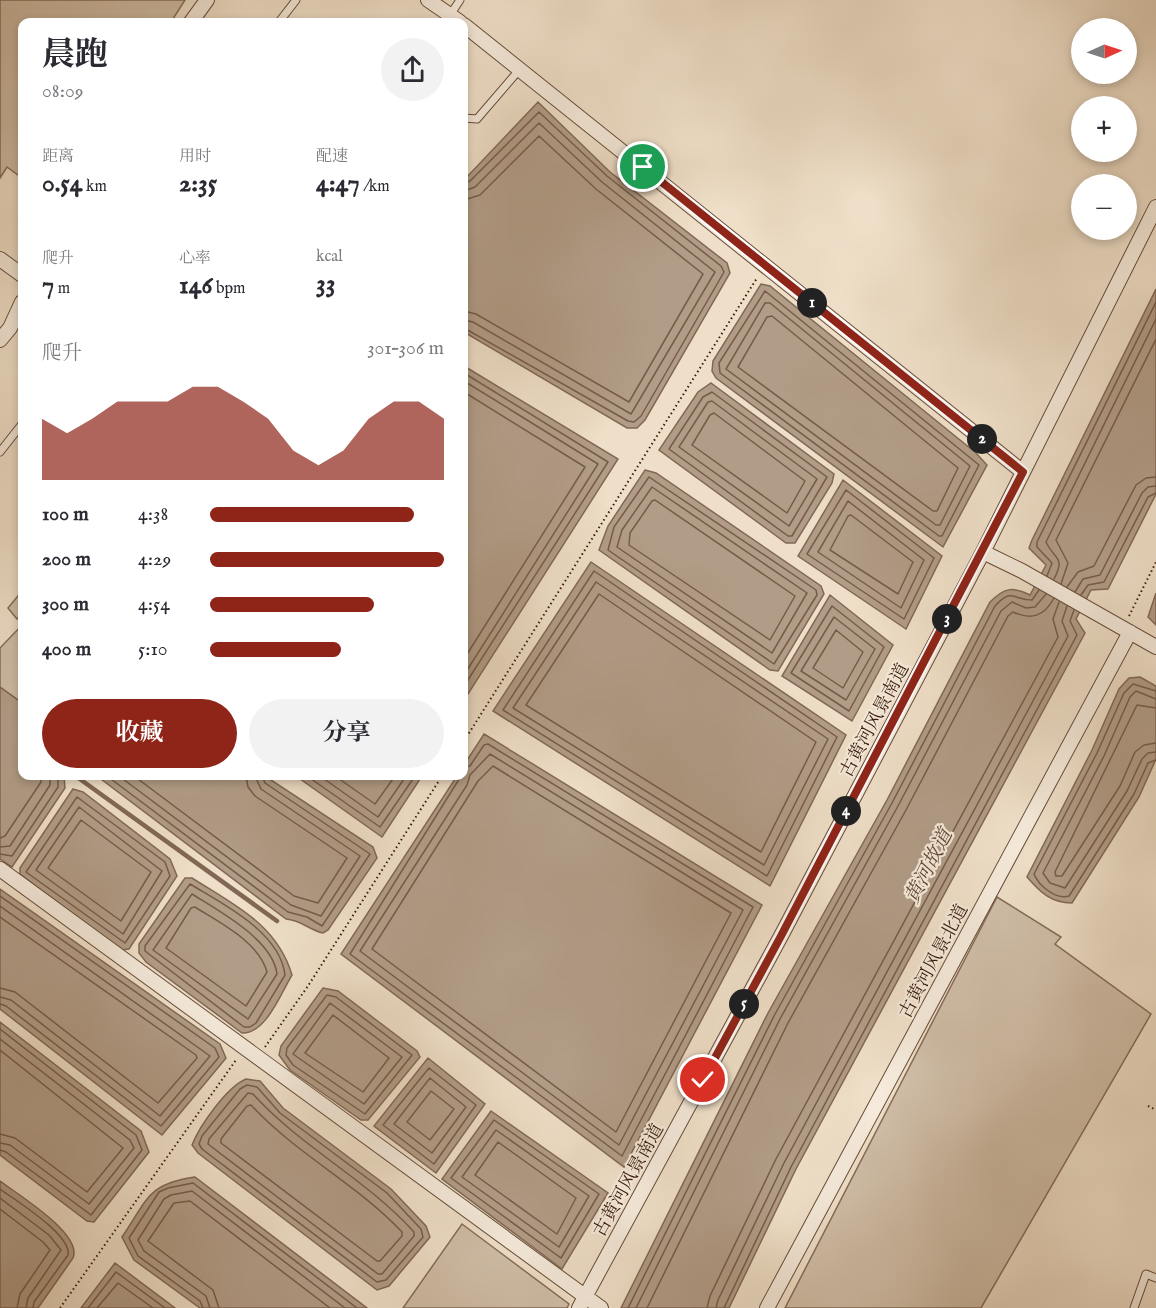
<!DOCTYPE html>
<html lang="zh">
<meta charset="utf-8">
<style>
body{margin:0;font-family:"IM FELL English","Noto Serif SC",serif;background:#f2f2f3;color:#2b2b33;height:100vh;display:flex;flex-direction:column;font-size:22px;white-space:nowrap}
*{box-sizing:border-box;margin:0}
p{font-size:20px;color:#7c7c81}
.icon{flex:none;width:33px;height:33px;fill:none;stroke:currentColor;stroke-width:2;stroke-linecap:round;stroke-linejoin:round}
.map{position:relative;flex:1;overflow:hidden}
.sheet{position:absolute;left:18px;top:18px;width:450px;height:762px;display:flex;flex-direction:column;background:#fff;border-radius:12px;box-shadow:0 3px 9px #0003}
.sheet>*{flex:none}
.needle{width:39px;rotate:87deg}
.buttons{position:absolute;left:1071px;top:18px;display:grid;gap:12px}
.buttons a{display:grid;place-items:center;width:66px;height:66px;border-radius:50%;background:#fff;box-shadow:0 3px 9px #0003;font-size:30px}
.pin{position:absolute;display:grid;place-items:center;width:51px;height:51px;color:#fff;margin:-26px;border:3px solid #fff;border-radius:50%;box-shadow:0 2px 6px #0007}
.km{position:absolute;width:30px;height:30px;margin:-15px;border-radius:50%;background:#222;color:#fff;font-size:16px;line-height:30px;text-align:center}
.round{display:grid;place-items:center;flex:none;width:63px;height:63px;border-radius:32px;background:#f2f2f3}
.head{display:flex;align-items:center;justify-content:space-between;height:102px;padding:0 24px}
h1{font-size:33px;font-weight:700;line-height:45px}
.figures{display:grid;grid-template-columns:repeat(3,1fr);gap:9px;height:102px;padding:6px 24px}
.figures div{display:grid;align-content:center}
.figures b{font-size:26px;font-weight:700}
.figures small{font-size:16px;font-weight:400}
.figures p{font-size:16px}
.chart{height:168px;padding:12px 24px}
.chart p{display:flex;justify-content:space-between}
.chart svg{width:100%;height:108px;margin-top:6px;fill:#8f2418;opacity:.7}
.button{display:flex;gap:12px;margin-top:auto;padding:12px 24px}
.button a{flex:1;height:69px;border-radius:36px;background:#8f2418;color:#fff;font-size:24px;font-weight:700;line-height:69px;text-align:center}
.button a+a{background:#f2f2f3;color:#2b2b33}
ul{padding:0 24px;list-style:none;font-size:20px}
li{display:grid;grid-template-columns:96px 72px 1fr;align-items:center;height:45px}
li i{height:15px;border-radius:8px;background:#8f2418}
.map>svg:first-child{display:block}
.green{fill:#d0bea8;stroke:#856c58;stroke-width:1.5}
.water{fill:#b19c87;stroke:#816855;stroke-width:1.5}
.lines{fill:none;stroke-linecap:round;stroke-linejoin:round}
.shore{stroke:#765c48;stroke-width:1.5}
.stream{stroke:#816855;stroke-width:4.5}
.lane-casing{stroke:#674c39;stroke-width:9}
.street-casing{stroke:#674c39;stroke-width:16}
.path{stroke:#3a1b09;stroke-width:2;stroke-dasharray:1.5 3;stroke-linecap:butt}
.lane{stroke:#f5eadb;stroke-width:7}
.street{stroke:#f5eadb;stroke-width:14}
.route-casing{stroke:#fff;stroke-width:12}
.route{stroke:#8f2418;stroke-width:8}
.labels{text-anchor:middle;stroke-width:4.5;stroke-linejoin:round;paint-order:stroke}
.street-label{font-size:18px;fill:#3a1b09;stroke:#f5eadb}
.water-label{font-size:20px;font-style:italic;fill:#644835;stroke:#f5eadb}
</style>
<div class="map">
<svg width="1156" height="1308" viewBox="0 0 1156 1308">
<rect width="100%" height="100%" fill="#efdfc8"/>
<filter id="stains"><feTurbulence type="fractalNoise" baseFrequency=".00333" numOctaves="4"/><feColorMatrix values="0 0 0 0 .2 0 0 0 0 .09 0 0 0 0 .02 0 0 0 .5 -.17"/></filter>
<radialGradient id="worn" r=".72"><stop offset=".6" stop-color="#630" stop-opacity="0"/><stop offset="1" stop-color="#630" stop-opacity=".3"/></radialGradient>
<path class="green" d="M0,0H185L171,22H22V178L7,167L0,178Z
M22,591V613L17,619L8,608Z
M22,625V703L0,687V648Z
M997,897L1061,937L1055,944L1151,1014L981,1308H785Z
M462,1224L569,1304L567,1308H403Z"/>
<path class="water" d="M538,102L610,172L727,263L730,273L645,420L637,428H627L464,332V180Z
M761,284L770,286L976,453L987,465L943,547L716,378L712,371L713,361Z
M1156,289V494L1108,589L1091,590L1076,619L1085,633L796,1169L729,1308H621L768,1013L887,800L990,602C1004,588 1012,586 1030,595L1046,565L1029,548L1032,540Z
M464,366L618,459L468,694L464,691Z
M711,383L834,474L832,483L795,543H786L659,450L698,392Z
M645,470L656,473L821,586L824,594L778,671L770,670L599,550L608,526Z
M843,480L942,556L906,629L798,556Z
M591,562L846,735L770,886L493,711Z
M1156,593V625L1148,617Z
M830,595L893,645L852,721L782,676Z
M1140,677L1156,686V759L1139,797L1072,903C1051,903 1040,892 1027,877L1092,750L1119,689L1129,678Z
M0,687L22,703V776H64L65,788L12,867L0,859Z
M484,734L762,905L624,1167L341,954L457,776H464V765Z
M97,776H265L373,847L377,858L328,930L323,933C309,930 301,920 286,919Z
M296,776H422L382,837Z
M73,789L83,792L170,859L177,876L129,949L121,950L20,874V868Z
M185,878H192C234,905 277,924 292,975C281,993 266,1034 242,1033L146,962L139,953V944Z
M0,889L220,1044L226,1058L162,1135L0,1009Z
M323,988L338,991L417,1051L420,1057L368,1120H361L290,1070L279,1055L281,1046Z
M0,1022L141,1131L149,1152L94,1222L87,1221L0,1155Z
M428,1058L485,1104L436,1173L374,1126Z
M246,1079L260,1081L283,1108L391,1189L426,1226L430,1237L389,1286L377,1290L198,1153L192,1145C200,1125 227,1087 246,1079Z
M491,1111L608,1193L562,1269L442,1179Z
M195,1177L367,1308H200L134,1260L122,1237C148,1199 147,1184 195,1177Z
M0,1181C17,1194 83,1234 73,1258L38,1308H0Z
M115,1263L175,1308H81Z"/>
<g class="lines">
<path class="shore" d="M464,183L470,181L539,112L607,176L721,266L724,272L641,416L634,422L628,421L464,328
M464,191L475,187L539,123L602,182L715,272L631,414L473,322L464,320
M464,200L480,195L539,136L596,189L703,274L629,402L476,314L464,311
M765,291L979,465L942,536H939L720,373L719,363Z
M765,303H770L970,466L940,525H936L726,369Z
M772,316L958,468L937,511H933L738,367L767,317Z
M464,373L608,462L464,686
M464,381L598,464L464,675
M464,392L585,467L464,659
M712,392L827,477L792,536H788L669,449L703,397Z
M712,401L817,479L789,526L679,447L708,402Z
M714,413L805,481L787,513L692,445L710,415Z
M649,477L816,590L817,595L774,664L608,550L614,527Z
M652,487L807,593L772,653L617,547L622,530Z
M846,490L934,558L904,619L807,554Z
M655,500L795,596L770,640L629,545L630,533L652,501Z
M848,501L924,560L901,608L818,552Z
M851,515L913,562L898,594L830,550L848,516Z
M594,571L837,737L767,876L503,710Z
M1047,576L1052,563L1037,547V542L1156,302
M1054,579C1066,556 1054,560 1046,542L1156,319
M596,582L828,739L764,865L513,708Z
M1061,584L1068,563L1056,540L1156,339
M1067,587L1078,572L1094,566L1136,485L1146,478L1156,477
M1075,592L1083,579L1100,575L1142,493L1148,487L1156,486
M599,594L816,742L761,852L526,705Z
M1081,595L1088,585L1104,582L1148,497L1156,493
M832,606L884,647L849,711L791,673Z
M834,617L875,649L846,700L801,671Z
M836,630L863,652L843,688L813,668Z
M1156,691L1133,684L1124,693L1097,753L1034,874C1039,886 1056,900 1069,896L1134,794L1148,763L1156,760
M1156,699L1136,691L1130,697L1104,756L1043,873L1050,883L1065,888L1127,791L1142,759L1148,753L1156,752
M1156,708L1137,705L1055,872L1056,876H1062L1120,786L1135,752L1144,745L1156,743
M490,754L743,910L619,1145L360,951L467,785L470,775Z
M493,766L731,913L616,1132L372,949L478,781Z
M107,776L288,912L307,917L322,926L370,854L265,783L262,776
M119,776L291,905L321,916L360,856L261,789L255,776
M134,776L294,896L318,903L347,858L255,796L248,787L246,776
M307,776L380,827L415,776
M320,776L378,817L406,776
M335,776L375,804L395,776
M461,776L350,954L622,1156L753,907L488,744L484,745L470,766L464,767
M77,797L165,862L170,876L125,943L26,872Z
M79,807L162,871L123,934L36,870Z
M81,820L151,872L121,921L48,868Z
M0,838L5,836L41,782V776
M0,847L10,846L50,785V776
M0,854L12,856L58,787V776
M190,884C223,904 280,932 285,975L256,1023L250,1027H244L145,951V946Z
M192,894C219,911 273,940 277,974L248,1019L153,950Z
M0,896L215,1048L219,1057L161,1126L6,1006L0,1004
M0,906L210,1056L160,1116L11,1000L0,997
M195,907C220,923 259,942 267,972L246,1006L166,948L191,908Z
M0,917L196,1055L197,1058L158,1103L15,992L0,988
M327,995L336,997L412,1055L365,1114L293,1065L286,1055L287,1048Z
M330,1003L402,1057L364,1104L293,1054Z
M333,1015L389,1058L363,1092L305,1053Z
M0,1029L136,1135L142,1150L91,1215L6,1152L0,1150
M0,1039L130,1140L134,1148L89,1204L10,1145L0,1143
M0,1050L123,1148L87,1192L15,1138L0,1134
M429,1068L476,1105L434,1164L383,1125Z
M430,1078L466,1107L432,1153L394,1124Z
M247,1085L257,1087L280,1113L387,1193L421,1229L423,1237L386,1280L377,1282L202,1149L199,1144L202,1136L240,1089Z
M431,1091L454,1109L430,1140L407,1122Z
M248,1093L253,1094C301,1147 366,1179 414,1232V1236L382,1274H378L208,1144L209,1139Z
M251,1105C296,1154 357,1184 402,1232V1236L380,1261H377L221,1143V1139L247,1106Z
M494,1120L599,1194L561,1258L451,1178Z
M496,1130L589,1196L559,1247L462,1177Z
M498,1142L576,1198L557,1234L475,1175Z
M0,1189C15,1200 72,1235 68,1255L34,1302L33,1308
M0,1198L49,1235L61,1250L28,1298L26,1308
M0,1209L43,1242L50,1250L20,1294L17,1308
M88,1308L116,1272L165,1308
M97,1308L118,1283L153,1308
M203,1308L200,1301L138,1256L129,1238L159,1192L168,1188L193,1183L357,1308
M210,1308L206,1296L144,1251L138,1240L164,1199L171,1195L192,1191L345,1308
M219,1308L213,1290L148,1241L174,1203L190,1201L330,1308
M628,1308L774,1016L892,803L995,606C1013,587 1012,600 1032,600L1039,590
M636,1308L780,1019L898,806L1001,611L1012,602L1026,608L1035,607L1046,594
M647,1308L788,1023L906,810L1008,616L1013,612C1031,620 1044,617 1054,598
M707,1308L710,1296L776,1159L1058,637L1053,619L1059,602
M716,1308L718,1300L784,1163L1068,636L1062,621L1067,606
M724,1308L791,1167L1077,635L1070,621L1074,610"/>
<path class="stream" d="M77,777L277,921"/>
<g class="lane-casing">
<path id="lane" d="M450,15L460,0
M279,22L296,0
M464,118L477,119L520,69
M0,452L22,424
M1134,1308L1146,1274L1156,1278"/>
</g>
<g class="street-casing">
<path id="street" d="M428,0L460,22
M191,22L207,0
M464,25L1023,472
M0,259L22,275
M0,340L10,328L22,302
M983,552L1022,571L1156,647
M0,869L601,1308
M579,1308L781,936L983,552L1156,207
M767,1308L1130,632"/>
</g>
<path class="path" d="M1129,616L1156,562
M464,741L757,278
M265,1047L308,986L442,776
M1148,1106L1156,1110
M60,1308L236,1060"/>
<use href="#lane" class="lane"/>
<use href="#street" class="street"/>
</g>
<g class="lines">
<g class="route-casing">
<path id="route" d="M643,167L1023,472L781,936L703,1080"/>
</g>
<use href="#route" class="route"/>
</g>
<g class="labels">
<g class="street-label">
<text transform="translate(874 720) rotate(-62)" y="6">古黄河风景南道</text>
<text transform="translate(933 961) rotate(-62)" y="6">古黄河风景北道</text>
<text transform="translate(628 1180) rotate(-61)" y="6">古黄河风景南道</text>
</g>
<g class="water-label">
<text transform="translate(928 866) rotate(-63)" y="7">黄河故道</text>
</g>
</g>
<rect width="100%" height="100%" filter="url(#stains)"/>
<rect width="100%" height="100%" fill="url(#worn)"/>
</svg>
<div class="buttons">
<a><svg class="needle" viewBox="-14 -14 28 28"><path d="M0-13l5 13h-10z" fill="#e53935"/><path d="M0 13l5-13h-10z" fill="#7c7c81"/></svg></a>
<a>+</a>
<a>−</a>
</div>
<div class="pin" style="left:643px;top:167px;background:#1e9e55"><svg class="icon" aria-label="arrive" viewBox="0 0 24 24"><path d="M6 21V4h12l-3 4 3 4H6"/></svg></div>
<div class="pin" style="left:703px;top:1080px;background:#d93025"><svg class="icon" aria-label="check" viewBox="0 0 24 24"><path d="M5 12l5 5 9-10"/></svg></div>
<b class="km" style="left:812px;top:303px">1</b>
<b class="km" style="left:982px;top:439px">2</b>
<b class="km" style="left:947px;top:619px">3</b>
<b class="km" style="left:846px;top:811px">4</b>
<b class="km" style="left:744px;top:1004px">5</b>
<section class="sheet">
<div class="head"><div><h1>晨跑</h1><p>08:09</p></div><a class="round"><svg class="icon" aria-label="share" viewBox="0 0 24 24"><path d="M12 15V3M7 8l5-5 5 5M5 13v7h14v-7"/></svg></a></div>
<div class="figures">
<div><p>距离</p><b>0.54<small> km</small></b></div>
<div><p>用时</p><b>2:35</b></div>
<div><p>配速</p><b>4:47<small> /km</small></b></div>
</div>
<div class="figures">
<div><p>爬升</p><b>7<small> m</small></b></div>
<div><p>心率</p><b>146<small> bpm</small></b></div>
<div><p>kcal</p><b>33</b></div>
</div>
<div class="chart"><p><span>爬升</span>301–306 m</p>
<svg viewBox="0 0 160 44" preserveAspectRatio="none"><path d="M0 44V19L10 25L20 19L30 12L40 12L50 12L60 6L70 6L80 12L90 19L100 32L110 38L120 32L130 19L140 12L150 12L160 19V44z"/></svg>
</div>
<ul>
<li><b>100 m</b>4:38<i style="width:87%"></i></li>
<li><b>200 m</b>4:29<i style="width:100%"></i></li>
<li><b>300 m</b>4:54<i style="width:70%"></i></li>
<li><b>400 m</b>5:10<i style="width:56%"></i></li>
</ul>
<div class="button"><a>收藏</a><a>分享</a></div>
</section>
</div>
